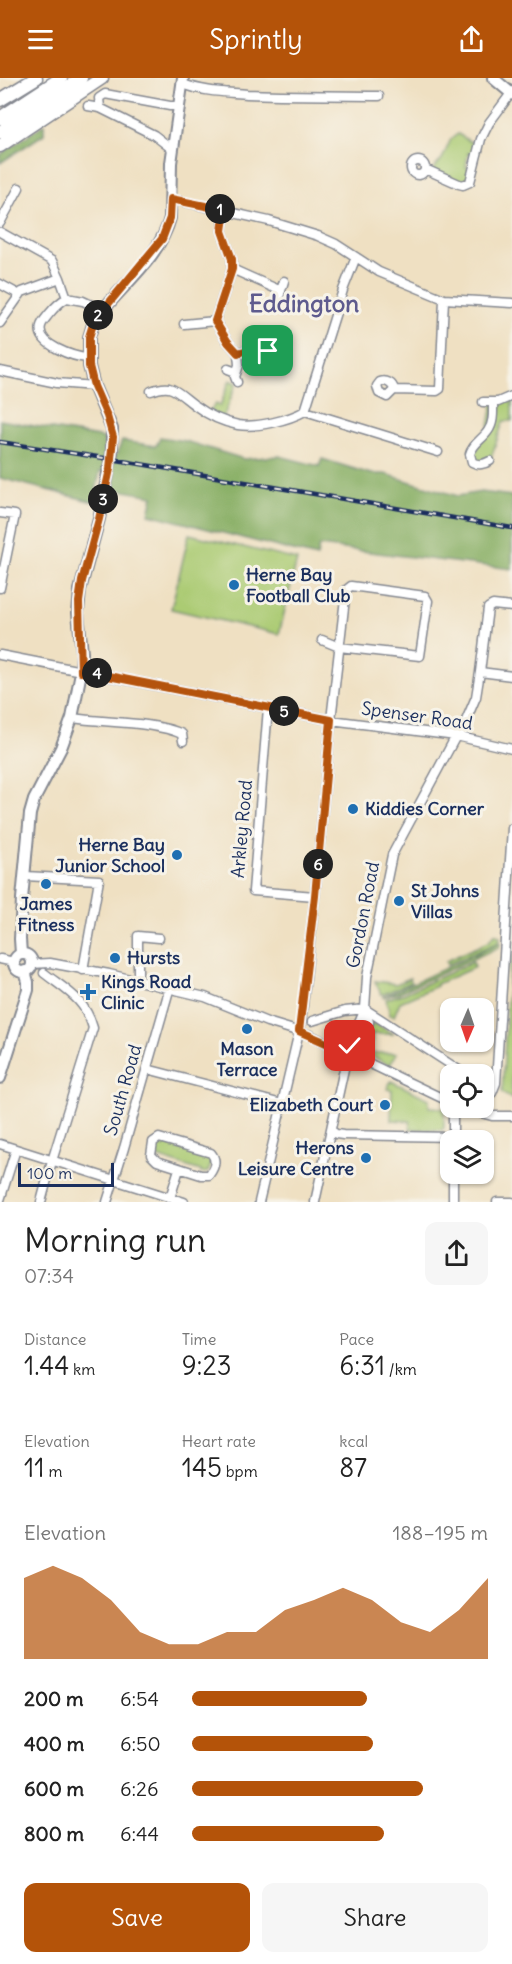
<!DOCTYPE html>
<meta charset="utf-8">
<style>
body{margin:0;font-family:Delius,sans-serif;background:#f6f6f6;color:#222;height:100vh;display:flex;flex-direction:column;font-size:22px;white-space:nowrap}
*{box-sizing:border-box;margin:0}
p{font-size:20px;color:#767676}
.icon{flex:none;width:33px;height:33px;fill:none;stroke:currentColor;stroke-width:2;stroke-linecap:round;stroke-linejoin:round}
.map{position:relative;height:1124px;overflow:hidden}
.drawer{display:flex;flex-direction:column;background:#fff;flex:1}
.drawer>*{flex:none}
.needle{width:39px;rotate:182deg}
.controls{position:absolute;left:440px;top:920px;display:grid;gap:12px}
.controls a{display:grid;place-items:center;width:54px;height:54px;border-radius:12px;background:#fff;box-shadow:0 2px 4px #0004;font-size:30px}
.scale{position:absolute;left:18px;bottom:15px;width:96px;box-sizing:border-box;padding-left:6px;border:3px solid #1b2f5e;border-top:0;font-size:16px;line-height:21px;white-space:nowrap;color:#1b2f5e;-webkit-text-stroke:4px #f7f3e8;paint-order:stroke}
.pin{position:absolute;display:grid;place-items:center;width:51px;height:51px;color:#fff;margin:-26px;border-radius:12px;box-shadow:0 3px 9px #0006}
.km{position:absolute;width:30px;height:30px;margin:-15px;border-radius:50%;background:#222;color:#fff;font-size:16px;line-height:30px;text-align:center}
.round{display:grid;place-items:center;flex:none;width:63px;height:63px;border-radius:12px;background:#f6f6f6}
.head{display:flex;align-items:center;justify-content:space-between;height:102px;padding:0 24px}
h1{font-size:33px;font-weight:600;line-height:45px}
.figures{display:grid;grid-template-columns:repeat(3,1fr);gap:9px;height:102px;padding:6px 24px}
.figures div{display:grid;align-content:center}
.figures b{font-size:26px;font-weight:600}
.figures small{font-size:16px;font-weight:400}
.figures p{font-size:16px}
.chart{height:168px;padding:12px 24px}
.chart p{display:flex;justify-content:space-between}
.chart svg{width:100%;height:108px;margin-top:6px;fill:#b45309;opacity:.7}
.action{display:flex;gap:12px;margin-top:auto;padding:12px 24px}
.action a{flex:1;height:69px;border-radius:12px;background:#b45309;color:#fff;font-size:24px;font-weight:600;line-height:69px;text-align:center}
.action a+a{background:#f6f6f6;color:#222}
ul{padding:0 24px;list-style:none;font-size:20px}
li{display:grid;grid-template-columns:96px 72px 1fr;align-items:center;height:45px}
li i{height:15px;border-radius:8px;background:#b45309}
header{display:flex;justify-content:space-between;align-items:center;height:78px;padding:0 24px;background:#b45309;color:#fff;font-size:27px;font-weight:600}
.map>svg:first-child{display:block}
.green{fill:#abcb73;stroke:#637d68;stroke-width:1.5}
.forest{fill:#88af65;stroke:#526f62;stroke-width:1.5}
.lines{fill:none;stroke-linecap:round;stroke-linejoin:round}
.minor-casing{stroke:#858890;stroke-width:11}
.major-casing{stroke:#858890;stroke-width:14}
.highway-casing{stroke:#858890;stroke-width:15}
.minor{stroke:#fff;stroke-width:8}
.major{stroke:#fff;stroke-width:10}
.highway{stroke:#fff;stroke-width:12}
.rail-casing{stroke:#1b2f5e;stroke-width:4.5}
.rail{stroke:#f7f3e8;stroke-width:2;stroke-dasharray:7;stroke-linecap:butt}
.route-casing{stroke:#fff;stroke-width:12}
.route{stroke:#b45309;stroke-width:8}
.poi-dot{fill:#1f6fb2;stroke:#f7f3e8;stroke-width:2}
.labels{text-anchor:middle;stroke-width:6;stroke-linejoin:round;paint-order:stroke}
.poi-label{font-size:18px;font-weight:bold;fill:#1b2f5e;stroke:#f7f3e8;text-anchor:start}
.street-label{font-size:18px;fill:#1b2f5e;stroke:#f7f3e8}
.district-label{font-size:24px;font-weight:bold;fill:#5e5b8e;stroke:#f7f3e8}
</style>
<header><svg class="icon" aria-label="menu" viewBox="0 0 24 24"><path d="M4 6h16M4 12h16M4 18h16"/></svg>Sprintly<svg class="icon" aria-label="share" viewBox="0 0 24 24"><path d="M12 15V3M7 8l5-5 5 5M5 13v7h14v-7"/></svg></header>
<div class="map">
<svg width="512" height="1124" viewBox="0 0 512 1124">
<rect width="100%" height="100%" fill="#f7f3e8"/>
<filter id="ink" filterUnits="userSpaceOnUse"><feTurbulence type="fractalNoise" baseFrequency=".0167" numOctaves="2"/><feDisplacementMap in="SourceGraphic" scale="12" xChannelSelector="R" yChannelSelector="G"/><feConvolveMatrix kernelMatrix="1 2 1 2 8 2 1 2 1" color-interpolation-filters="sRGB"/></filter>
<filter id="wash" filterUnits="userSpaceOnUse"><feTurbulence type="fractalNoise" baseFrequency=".008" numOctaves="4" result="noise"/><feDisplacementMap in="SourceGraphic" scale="24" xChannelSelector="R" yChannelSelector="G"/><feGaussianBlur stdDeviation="1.35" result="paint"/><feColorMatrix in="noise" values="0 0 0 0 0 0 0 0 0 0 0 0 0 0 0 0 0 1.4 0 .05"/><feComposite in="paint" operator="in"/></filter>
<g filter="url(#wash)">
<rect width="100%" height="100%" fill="#efe0c2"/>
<path class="green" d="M458,56L479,69L477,78L468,75L466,89L475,91L468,105L431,94L442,81L451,61Z
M230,302L237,305L222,343L208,335L216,326L220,328Z
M512,318V343H504L502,347L490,383L479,387L470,372L488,354L493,325Z
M189,456L297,482L279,556L171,531Z
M512,843V1021L502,1015Z
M495,856L500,859L499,864L447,887L446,883L488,864Z
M498,866H500L499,869L398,915L383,919Z
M473,884L475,889L437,906V908L400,924L394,938L390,937L386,921L403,916Z
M410,900L411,904L384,916H381L375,903L396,906Z
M373,945L394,956H372V975H397L390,987L360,973L365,968L362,965Z
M391,1003L429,1021V1029L444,1030V1050L442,1052L410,1051V1043L391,1042L392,1012L387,1011Z
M159,1063L209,1077L212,1084L208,1094L201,1095V1093L154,1078L155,1065Z"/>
<path class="forest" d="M44,46V56L0,85V77Z
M0,342L104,360V376L116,378L122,363L156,368L160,359L185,363L244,381L279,378L319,388L322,381L371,396H385L458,418L481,414L512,418V491L319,468L317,479L149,436L153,418L113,411L115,396L100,393L94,424L0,400Z"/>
</g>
<g filter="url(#ink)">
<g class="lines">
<g class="minor-casing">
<path id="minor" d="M183,6C204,14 225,14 247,16C291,18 335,17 379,18
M88,28L100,30L154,57L172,71
M100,30L99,20L105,16L170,28H180
M411 90a7 7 0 1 1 14 0a7 7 0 1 1-14 0Z
M425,91L459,106L463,107L470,104L481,61L489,45L512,14
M171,121L269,143L318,158L336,166L379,194L444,221L512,225
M225,132L222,153L232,181V191L215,243L228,264L238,275L239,287L235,299L237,304
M0,145L19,110
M0,154L52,183L60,200
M232,191L281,213
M0,206L20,217
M279,219L284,203
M0,245L22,214L60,200L67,220
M184,246L215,243
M238,275C253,268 265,272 280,276
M88,280C74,279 36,267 41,248C42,244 46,240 49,236C54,230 59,224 67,220L83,223L102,232
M228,291L236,294
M0,293L57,305L94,308
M394,312C393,305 386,302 380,304L377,308L379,315L387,319L394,312L437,313L440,311L444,221
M151,313C156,311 163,309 169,310C178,312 188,323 196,328C208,337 223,344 238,347C257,350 289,342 305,333L438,374
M483,324H498L512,318
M305,333L343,212L356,179
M490,383C484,386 479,388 472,384L470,376C473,365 482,362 488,353C494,345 493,334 493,325
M0,435L15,437L0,510
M0,577L331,642L456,658L512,671
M480,594L512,598
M268,630L253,813L315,818
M72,640C104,645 154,643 182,656L183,663
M459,659L476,619L480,594L488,530L493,527L512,529
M25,798L99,802L83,892
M0,881L14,884
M31,886L50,885L109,896L205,919L267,944L310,957L450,1024
M138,903V858L159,860
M312,943L345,933L365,931L465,996
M349,975L356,971L369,944L365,932
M147,991L282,1026
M483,1009L492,1015L496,1005L512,750
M460,1029L492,1038H512
M331,1052L336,1056L343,1057L453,1059
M159,1060L211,1075C217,1082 215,1089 209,1097H201L157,1083L151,1077L153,1064Z
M453,1062V1038L455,1029
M0,1066L184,1124
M453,1095V1124
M170,1120L179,1091
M0,1122L16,1071
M41,1124L52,1083L93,950C85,921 67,913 44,895
M107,1124L124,1070L170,909
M259,1124L301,945L315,818L331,642L346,512L351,508L425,518L428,523L420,578L339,569L322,562
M315,1124L349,968L365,931L367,899L392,777L456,658
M497,1124H512"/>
</g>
<g class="major-casing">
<path id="major" d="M493,0L512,16
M21,876L20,861L22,821L30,736L34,722L61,670L72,640L81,594L82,575L78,535L80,512L99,441L112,375V351L94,308L89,288V259L94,243L99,237C123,206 160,179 170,140L171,85L183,0
M14 885a9 9 0 1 1 18 0a9 9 0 1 1-18 0Z
M0,1000L28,912V904L25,893"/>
</g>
<g class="highway-casing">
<path id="highway" d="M0,22L36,0
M0,40L61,0
M0,54L81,0
M0,68L102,0"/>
</g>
<use href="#minor" class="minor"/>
<use href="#major" class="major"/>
<use href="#highway" class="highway"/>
<g class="rail-casing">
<path id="rail" d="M0,364L117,382L512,450"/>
</g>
<use href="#rail" class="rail"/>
</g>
</g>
<g class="lines" filter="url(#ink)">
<g class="route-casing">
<path id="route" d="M268,273L255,270L238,275L228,264L215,243L232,191V181L222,153L225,132L171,121L170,140L162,161L99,237L94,243L89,259V288L94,308L107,338L113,359L110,391L99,441L82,503L79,524L81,594H88L331,642L315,818L299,953L349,975L350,968"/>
</g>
<use href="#route" class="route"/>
</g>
<g class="poi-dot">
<circle cx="234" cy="507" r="6"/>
<circle cx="353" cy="731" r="6"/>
<circle cx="177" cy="777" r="6"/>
<circle cx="46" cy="806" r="6"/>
<circle cx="399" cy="823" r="6"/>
<circle cx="115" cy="880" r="6"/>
<path d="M85 905h6v6h6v6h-6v6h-6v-6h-6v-6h6z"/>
<circle cx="247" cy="951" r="6"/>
<circle cx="385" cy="1027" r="6"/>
<circle cx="366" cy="1080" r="6"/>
</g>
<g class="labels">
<g class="poi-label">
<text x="246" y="503">Herne Bay<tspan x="246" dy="21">Football Club</tspan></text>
<text x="365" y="737">Kiddies Corner</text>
<text x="165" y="773" text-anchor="end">Herne Bay<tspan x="165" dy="21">Junior School</tspan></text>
<text x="411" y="819">St Johns<tspan x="411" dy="21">Villas</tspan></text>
<text x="46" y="832" text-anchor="middle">James<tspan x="46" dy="21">Fitness</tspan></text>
<text x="127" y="886">Hursts</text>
<text x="101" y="910">Kings Road<tspan x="101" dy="21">Clinic</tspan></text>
<text x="247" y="977" text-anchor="middle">Mason<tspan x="247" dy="21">Terrace</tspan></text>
<text x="373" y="1033" text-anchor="end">Elizabeth Court</text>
<text x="354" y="1076" text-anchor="end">Herons<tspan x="354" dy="21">Leisure Centre</tspan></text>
</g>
<g class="street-label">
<text transform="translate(417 638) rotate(8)" y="6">Spenser Road</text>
<text transform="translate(242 751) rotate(-85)" y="6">Arkley Road</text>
<text transform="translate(363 837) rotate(-79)" y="6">Gordon Road</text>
<text transform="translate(123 1012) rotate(-74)" y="6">South Road</text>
</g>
<g class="district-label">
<text x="304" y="234">Eddington</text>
</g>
</g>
</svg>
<div class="controls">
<a><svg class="needle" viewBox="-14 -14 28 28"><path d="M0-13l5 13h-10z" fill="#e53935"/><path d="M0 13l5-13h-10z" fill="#767676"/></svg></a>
<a><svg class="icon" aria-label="locate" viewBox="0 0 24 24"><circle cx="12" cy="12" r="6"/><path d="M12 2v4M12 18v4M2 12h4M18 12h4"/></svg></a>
<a><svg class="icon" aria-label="layers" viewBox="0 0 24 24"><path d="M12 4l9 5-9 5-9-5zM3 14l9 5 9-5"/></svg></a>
</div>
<div class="scale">100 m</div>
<div class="pin" style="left:268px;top:273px;background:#1e9e55"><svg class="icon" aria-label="arrive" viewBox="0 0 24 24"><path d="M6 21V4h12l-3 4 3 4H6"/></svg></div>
<div class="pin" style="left:350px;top:968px;background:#d93025"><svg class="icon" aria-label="check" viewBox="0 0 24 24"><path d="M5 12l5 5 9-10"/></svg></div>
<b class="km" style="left:220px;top:131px">1</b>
<b class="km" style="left:98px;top:237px">2</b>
<b class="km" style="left:103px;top:421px">3</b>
<b class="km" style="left:97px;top:595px">4</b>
<b class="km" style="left:284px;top:633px">5</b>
<b class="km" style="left:318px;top:786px">6</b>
</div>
<section class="drawer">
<div class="head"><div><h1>Morning run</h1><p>07:34</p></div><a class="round"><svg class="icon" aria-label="share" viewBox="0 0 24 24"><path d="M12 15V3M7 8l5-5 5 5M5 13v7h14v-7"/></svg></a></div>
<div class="figures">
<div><p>Distance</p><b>1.44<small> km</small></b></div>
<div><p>Time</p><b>9:23</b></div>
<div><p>Pace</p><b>6:31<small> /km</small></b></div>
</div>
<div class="figures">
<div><p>Elevation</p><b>11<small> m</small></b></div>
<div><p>Heart rate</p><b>145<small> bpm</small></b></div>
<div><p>kcal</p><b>87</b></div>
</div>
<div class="chart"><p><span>Elevation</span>188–195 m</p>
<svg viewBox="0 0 160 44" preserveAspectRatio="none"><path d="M0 44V11L10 6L20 11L30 20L40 33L50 38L60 38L70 33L80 33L90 24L100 20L110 15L120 20L130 29L140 33L150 24L160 11V44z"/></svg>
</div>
<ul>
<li><b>200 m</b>6:54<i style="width:59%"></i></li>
<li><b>400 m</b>6:50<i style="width:61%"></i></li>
<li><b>600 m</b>6:26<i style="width:78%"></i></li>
<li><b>800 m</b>6:44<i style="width:65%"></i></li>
</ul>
<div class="action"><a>Save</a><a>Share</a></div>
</section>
